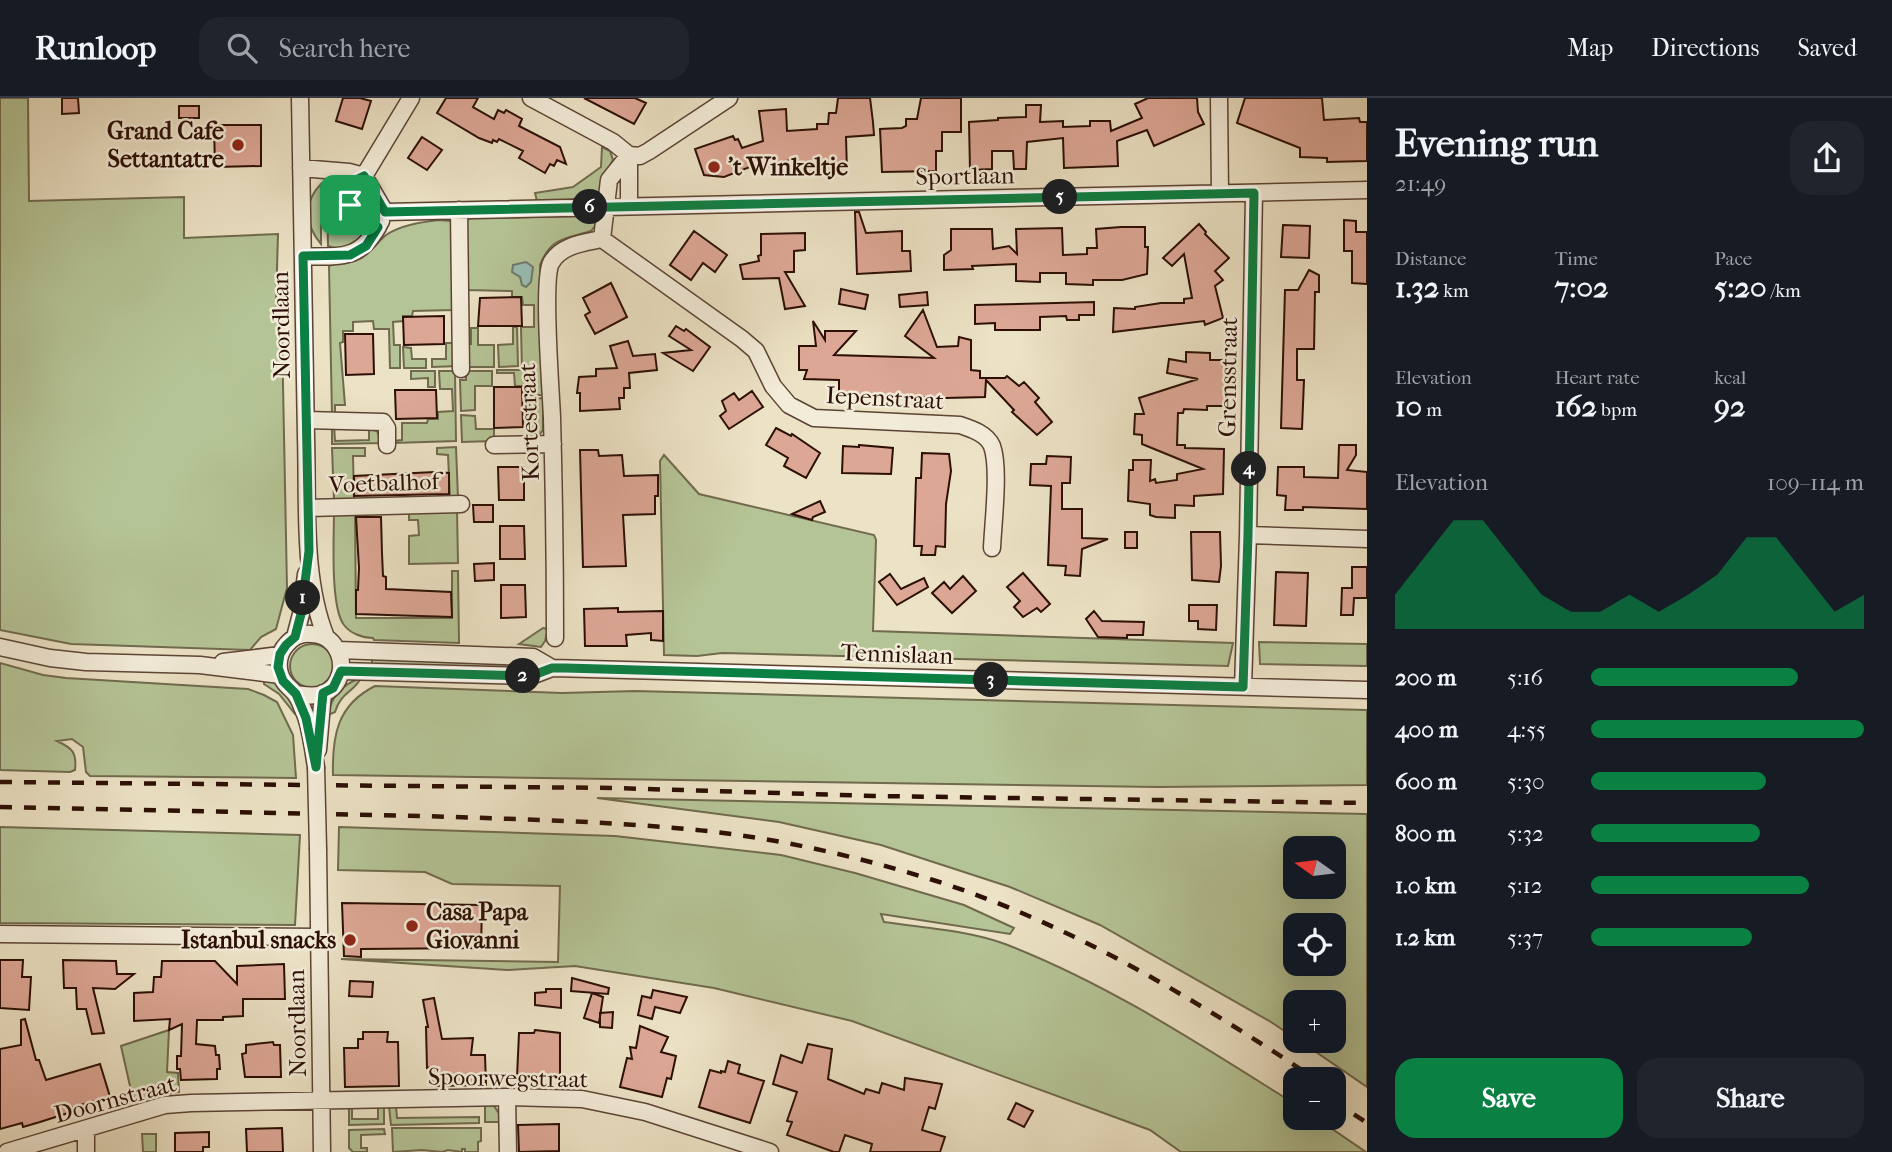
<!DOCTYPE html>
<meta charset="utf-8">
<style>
body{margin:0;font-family:"IM FELL French Canon",serif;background:#20242c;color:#f1f3f6;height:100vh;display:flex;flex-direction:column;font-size:26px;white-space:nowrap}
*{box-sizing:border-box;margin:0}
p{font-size:23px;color:#9ea1a6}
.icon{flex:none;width:38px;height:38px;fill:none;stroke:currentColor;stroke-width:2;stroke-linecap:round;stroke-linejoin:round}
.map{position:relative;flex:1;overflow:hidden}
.drawer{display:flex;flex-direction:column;background:#171b24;width:525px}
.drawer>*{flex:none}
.needle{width:46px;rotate:284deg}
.buttons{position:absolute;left:1283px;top:738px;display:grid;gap:14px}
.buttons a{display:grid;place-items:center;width:63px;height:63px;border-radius:14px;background:#171b24;box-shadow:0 7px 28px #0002;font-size:35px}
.pin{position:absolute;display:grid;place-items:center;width:60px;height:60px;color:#fff;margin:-30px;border-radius:14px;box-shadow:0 4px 10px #0006}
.km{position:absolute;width:35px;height:35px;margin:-18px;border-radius:50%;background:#222;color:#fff;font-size:19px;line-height:35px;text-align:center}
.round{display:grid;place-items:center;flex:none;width:74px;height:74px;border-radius:21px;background:#20242c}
.summary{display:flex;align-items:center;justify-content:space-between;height:119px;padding:0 28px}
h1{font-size:38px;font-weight:800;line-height:52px}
.stats{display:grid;grid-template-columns:repeat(3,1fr);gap:10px;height:119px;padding:7px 28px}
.stats div{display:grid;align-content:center}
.stats b{font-size:30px;font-weight:800}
.stats small{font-size:19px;font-weight:400}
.stats p{font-size:19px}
.chart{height:196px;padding:14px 28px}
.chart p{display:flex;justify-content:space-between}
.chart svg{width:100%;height:126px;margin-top:7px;fill:#0b8043;opacity:.7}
.cta{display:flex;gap:14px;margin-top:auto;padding:14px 28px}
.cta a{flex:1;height:80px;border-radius:21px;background:#0b8043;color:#fff;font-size:28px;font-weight:800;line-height:80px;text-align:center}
.cta a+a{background:#20242c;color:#f1f3f6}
ul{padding:0 28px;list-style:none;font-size:23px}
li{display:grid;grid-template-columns:112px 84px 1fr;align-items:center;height:52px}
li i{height:18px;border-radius:9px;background:#0b8043}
header{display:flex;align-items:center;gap:42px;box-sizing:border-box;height:98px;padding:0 35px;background:#171b24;border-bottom:2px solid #363941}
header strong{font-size:33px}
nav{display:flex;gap:38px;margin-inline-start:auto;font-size:24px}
.search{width:490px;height:63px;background:#20242c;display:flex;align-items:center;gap:18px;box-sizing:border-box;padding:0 24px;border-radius:21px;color:#9ea1a6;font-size:26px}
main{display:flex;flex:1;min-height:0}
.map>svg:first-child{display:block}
.green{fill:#b5c496;stroke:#706a4e;stroke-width:2;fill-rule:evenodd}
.water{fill:#99beb4;stroke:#6d786e;stroke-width:2}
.building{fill:#dda796;stroke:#2c0f05;stroke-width:2}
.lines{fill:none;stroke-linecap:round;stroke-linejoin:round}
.minor-casing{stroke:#5c4435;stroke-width:19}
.minor{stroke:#f3ecd9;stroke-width:16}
.rail{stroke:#2c0f05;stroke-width:4.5;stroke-dasharray:12 12;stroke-linecap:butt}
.minor-bridge-casing{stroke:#5c4435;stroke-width:19;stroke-linecap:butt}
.minor-bridge{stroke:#f3ecd9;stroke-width:16}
.route-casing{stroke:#fff;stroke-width:14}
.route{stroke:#0b8043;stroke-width:9}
.poi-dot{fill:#8f2418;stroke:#f3ecd9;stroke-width:2.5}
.labels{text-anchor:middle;stroke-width:5;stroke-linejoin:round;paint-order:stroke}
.poi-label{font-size:24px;font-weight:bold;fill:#2c0f05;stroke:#f3ecd9;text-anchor:end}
.street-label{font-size:24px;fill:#2c0f05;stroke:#f3ecd9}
</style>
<header>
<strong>Runloop</strong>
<div class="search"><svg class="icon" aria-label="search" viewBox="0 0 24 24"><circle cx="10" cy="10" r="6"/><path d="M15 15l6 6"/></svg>Search here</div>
<nav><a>Map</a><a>Directions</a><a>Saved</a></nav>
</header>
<main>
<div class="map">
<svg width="1367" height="1054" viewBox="0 0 1367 1054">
<rect width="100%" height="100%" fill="#ece2c5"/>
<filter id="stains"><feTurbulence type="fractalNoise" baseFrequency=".00286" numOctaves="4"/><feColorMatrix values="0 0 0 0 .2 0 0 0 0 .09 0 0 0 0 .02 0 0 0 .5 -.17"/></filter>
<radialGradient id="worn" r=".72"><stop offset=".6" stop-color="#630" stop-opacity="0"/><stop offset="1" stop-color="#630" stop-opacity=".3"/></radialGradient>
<path class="green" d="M0,0H28L29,103L184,99V140L278,136L276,205L282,235L287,490L276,531L261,539L250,552L71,546L0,532Z
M602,49L610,53L613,62C606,75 603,89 595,101L537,103L535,95L573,89L601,69Z
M337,79L347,83L367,132C356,145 345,155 328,148L327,83Z
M321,86V146C305,127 303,104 321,86Z
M356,86L370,105L371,123L356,112Z
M590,118L595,122V128L591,133C565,141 551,139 540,167L544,297H525L524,288H515L514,275H497V272H522L521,229H534V207H523L522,199H512V193L465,192L466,122L472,120Z
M439,122L451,123L453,212L413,213L412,218H403V223L393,224L394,247H400V270H390L389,231H374L373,223L353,224V233H343V244L340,245L345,307H335V318H332L329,168C338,164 348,166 357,162C369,158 376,145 386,137C401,127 422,124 439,122Z
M513,229H517L518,268L499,269L498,247L513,246Z
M471,230H478V247H494V269H466L465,246H471Z
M446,245H459V268L432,269V261H446Z
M403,249L411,250L412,261H426V270H404Z
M411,273H435V289H428V280L411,281Z
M439,273H455L456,343L394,345V343L402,342V325H427L428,321H438V314L453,313L452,291H440Z
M466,273H492V288H475V312L461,313L460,282H466Z
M543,300V332L540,336L529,340V301Z
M461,317L475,318L476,331H494V343L462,344Z
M332,326H334L335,343L369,342V331L377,333L382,345L332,346Z
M456,349L458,400H450L448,357L437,356V350Z
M332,350H365V358H353L354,403H334Z
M664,357L699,396L874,437L876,442L873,533L1233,545L1228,568L722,555L697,558L664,557L660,363Z
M457,412L458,465L409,466V438L419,437L418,422H409V413Z
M355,413L356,520H452V473H458L459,545L374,542L373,540C362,540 350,535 344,527C330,509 334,439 334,414Z
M543,530L548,531L545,543L541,549L519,546Z
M1259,544L1367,546V568L1260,566Z
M290 568a22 22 0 1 1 44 0a22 22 0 1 1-44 0Z
M372,560L534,567L533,572L372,570Z
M0,565L43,577L66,580L248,591L264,597L277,604L293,637L296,680L90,678L86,674L83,649L72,641L57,643C72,650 77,654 75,672L70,674L0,672Z
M361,580C353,595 341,594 335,614L328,617C331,598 343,586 361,580Z
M264,581C283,585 293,600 300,616H295L279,596L264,586Z
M375,588L562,595L635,593L1367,612V687L1158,689L333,677C332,638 337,607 375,588Z
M597,700L1367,716V989L1300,943H1334V905H1295V940L1271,924L1100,827L1010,789L881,747L779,724ZM1295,751H1334V789H1295ZM1295,828H1334V866H1295Z
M0,729L300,737L295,827L0,825Z
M339,729L615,738L781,757L855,775L964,807L1014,830L1010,836L881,816L884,824C923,830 968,832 1005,846C1109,886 1202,948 1295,1006V1020H1316L1366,1054H1181L1150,1032L852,923L714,890L575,868L507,872L341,861L558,864L560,788L452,786L425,774L338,772Z
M169,932L167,974L178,975L179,994L137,1002L132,997L121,948Z
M485,1006L494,1008L500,1017V1024H485Z
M389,1008H396L397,1020L479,1019V1025L391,1027Z
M349,1009H352V1021H378V1009H384V1026L349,1027Z
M392,1030H481V1043L478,1044V1054H465V1051H462V1054L448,1052L442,1054L422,1052L393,1054Z
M384,1031L385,1036L361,1037V1050H367V1054H353L349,1050V1032Z
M142,1036H156V1054H143Z"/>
<path class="water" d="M526,164L533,169L531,184L526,189L522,187L520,179L512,174L513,167Z"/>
<path class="building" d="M62,0H78L79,15L62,16Z
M343,0H360L371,3L362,31L336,23Z
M446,0H478L473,9L494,21L498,12L504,15L506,12L522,21L519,28L560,49L566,66L557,62L554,68L550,66L545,75L519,60L523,53L499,41L497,44L493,42L492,45L479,40L437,15Z
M584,0H635L646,5L634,26Z
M838,0H870L873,24L874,37L846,39L847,74L793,75V61L762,70L760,65L724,79L704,77L695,51L733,38L735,42L738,41L742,50L763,43L759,13L786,11L787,33L817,31V26H828L829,15H836Z
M921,0H961V34H942V53H936V73L882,74L880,31L902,30L906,28V21H917Z
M1148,0H1197L1198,14L1204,26L1154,48L1147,32L1117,43L1118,68L1064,70L1063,40L1027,44L1026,71H1014L1013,53H992V71L970,72L969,24L998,22V20L1026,19V7H1041L1040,24L1063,23V29L1090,28V23H1110L1111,33L1142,20L1135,6Z
M1245,0H1322L1324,22L1359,20L1360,24H1367V63L1327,64V60L1300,59V50L1237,25Z
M179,8H199V20H179Z
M214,27H261V68L215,69Z
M422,39L442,52L427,72L408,60Z
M855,114H859L866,135L902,133V153H910L911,173L857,176Z
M1344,122L1356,123V134H1367V186L1352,185V153H1344Z
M1199,126L1206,134L1205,136L1229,160L1215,173L1223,182L1215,188L1223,220L1205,227L1204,223L1113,234L1114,210L1135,211V209L1161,205H1184V201L1192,200L1184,156L1172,168L1163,160Z
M1283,127L1310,128L1309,160L1281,159Z
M1121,129H1145V149H1148L1147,176L1122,182H1093V187L1066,186V175H1040V184L1016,183V166L972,168L973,171L944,172V157L951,152V131H992L993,151L1009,148L1017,156L1016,131L1062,130L1063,157L1087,156V150H1097L1096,131Z
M694,133L727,157L715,174L703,165L691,182L670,167Z
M805,135V152L794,153V174H785L805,208L785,211L779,180L743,181L740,167L759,163L758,158L761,157V136Z
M1309,172L1319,177V194H1315L1314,251H1297V282H1304L1302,331L1281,330L1285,192H1298Z
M611,185L627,219L595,236L585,217L590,214L583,200Z
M841,191L868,197L865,211L839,206Z
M927,194L928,207L900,209L899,197Z
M521,199L522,228H478L480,200Z
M1094,204V217H1079V222H1067L1066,218L1040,219V232H995V225L975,226V207Z
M923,212L937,249L958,248L959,239L971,242V272L980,273V280H1005L1007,278L1019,288L1024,284L1039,300L1035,304L1052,324L1037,337L1012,314L1014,312L986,282L985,299L946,300L839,296V282L804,281L807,272H799V248H816L813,223L825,242V233H856L834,257L934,260L905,238Z
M444,218V246L404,247L403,219Z
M676,228L684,233L686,231L710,249L693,273L663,255L691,252L669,238Z
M345,236H373L374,276L346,277Z
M628,243L633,258L655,256L657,272L629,275L630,290H624V300H619L620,311L580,313V295H577L579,279L596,278V271L617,270L610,248Z
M1186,254L1210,255V262H1226V308H1207V312L1184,311L1183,315H1178L1177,347H1185V350L1224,351L1223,396L1194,398V408L1175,407V420L1156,419L1150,417V406L1128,403L1129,372H1133V362H1151L1150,383L1155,381L1156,385L1177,382V376L1203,371L1142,346V337L1134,336L1135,316H1144L1139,300L1198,281L1167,275L1169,261L1186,264Z
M494,289H522L523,329L494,330Z
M395,292H436L437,320L396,321Z
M752,293L763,309L729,331L720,318L726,313L722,303L734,295L739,302Z
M776,330L791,338L792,336L820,355L806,380L784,368L788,360L766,347Z
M859,347L893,350L891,376L842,375L843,348L859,349Z
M1339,347H1356V357L1347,372L1367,374V411L1303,409V412H1285L1286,398L1277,397L1278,369H1304V379L1338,380Z
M580,352H598L599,358L622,357L624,378L658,377V398H655V416L623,417L626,468L583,469Z
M922,355L949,356L951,373L946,406L945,449L936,448L935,457H921L922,448H914L916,380H921Z
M1047,358L1071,359L1070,385H1062V411H1082V440L1108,441L1082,451L1080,478L1065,477L1066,468L1048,467L1051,388L1030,387L1031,366H1046Z
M498,369H524V402H499Z
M435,374L449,375V396L354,398V378Z
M820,403L825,414L813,419L812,422L792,416Z
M473,407H493V424H474Z
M356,419H381L382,455L383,478L386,479V491L451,494L452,519L356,516V492H358L359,470Z
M500,428H524L525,461H500Z
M1125,434H1137V450H1125Z
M1191,434H1220L1221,468L1219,484L1192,482Z
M494,465V482L475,483L474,466Z
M1352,469H1367V500H1354L1353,517H1341L1342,490H1352Z
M1276,474L1308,475L1306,528L1274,527Z
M1023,475L1050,506L1041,514L1037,510L1023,519L1014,509L1020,503L1007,489Z
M890,476L901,491L924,480L928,489L897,507L879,484Z
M963,478L976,493L952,515L932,495L944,484L950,491Z
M501,487H525L526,519L501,520Z
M1189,507H1217L1216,532L1198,531V523H1189Z
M618,510V514L663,513V543L651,542V535L626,537L627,548H585L584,511Z
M1094,513L1102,523L1144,524L1143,537H1127V540L1098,539L1086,521Z
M342,805L482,807L481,850L361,851V859L344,858Z
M0,862H23L22,879H31L29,912L0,910Z
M63,862L116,863L117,876H134L115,891L93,890L104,935L92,936L86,911H77L76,890H64Z
M162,863H215L237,886V868L284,866L285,901H243V918L223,919V922H197L196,946L215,948L216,957H219L220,971H217V981L181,982L180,971H177V958H181L182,926L169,932L170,921L134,923V895L153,894L154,879H161Z
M572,880L609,890L608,896L571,893Z
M350,883L373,884L372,899L349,898Z
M546,891H561V910L535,907V895L546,894Z
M653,892L687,899L680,915L655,909L652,921L638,917L642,898L651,900Z
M592,895L603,899L599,925L584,920Z
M434,900L442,941L473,940L471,957H485L486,987L432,988L431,969L427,970L426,929H428L423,902Z
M613,914L612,930L600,929V915Z
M25,921L36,962H39L46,982L100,966L111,1002L97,1007L95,1003L67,1011L68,1015L40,1024L23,1029L22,1025L0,1031V951L21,947V922Z
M640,928L668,939L661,954L676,958L671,981L667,980L662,999L620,989L627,960L632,961L630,949L636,950Z
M535,932L560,935V980L517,979L519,935H534Z
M363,934H388L387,944H398L399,988L345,989L344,950H358V941H363Z
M273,944L274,947H280L281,979H245L242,956L246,955V947Z
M808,946L832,951L828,981L864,996L866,991L879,995L882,985L904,992L905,980L942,986L935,1011L929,1009L922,1032L945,1039L940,1054H870L872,1046L845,1037L839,1054H834L787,1037L792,1024L787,1023L797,994L773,986L781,957L802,965Z
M728,963L740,967L738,975L764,983L750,1025L699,1009L710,972L721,975V973L725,974Z
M1016,1005L1033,1013L1024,1029L1008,1021Z
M559,1026V1053L519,1054L518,1027Z
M282,1030L283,1054H247L246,1031Z
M209,1034V1049H203V1054H175V1035Z"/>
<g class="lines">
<g class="minor-casing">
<path id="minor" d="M300,0C302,113 304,226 306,340C308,402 302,480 326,539
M531,0L613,44L629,57
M1219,0L1220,95
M629,57L640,58L649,53L729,0
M629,57V108
M301,70L349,74L364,78
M364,78L385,114
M459,112L461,271
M385,114L1367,92
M378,129C354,126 344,105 354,83L364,78L411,0
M602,141L742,241L756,253L773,288L789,307L814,320L960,327C972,331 987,336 992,348C1000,370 993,425 992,450
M602,141L609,82L629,57
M303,158C342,159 362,162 381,123
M306,322L383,324L387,330V347
M494,347L553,346
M308,410L461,406
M1248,437L1367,441
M295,539L301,516L306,476
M555,540C555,467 554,393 552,320C551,293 542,183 551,165C561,147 583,145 602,141
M0,549L50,560L86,564L200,567L280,577
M338,552L533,559L552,570
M223,564L280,557
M341,573L531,578L552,570L1367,592
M1243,589L1248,437L1254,95
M296,596C305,597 313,599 322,596C343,588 346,563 334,547C328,539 320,536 311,536C302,535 293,539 287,546C277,556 276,574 285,585C288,589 293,592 296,597C300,602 302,610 305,616C311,632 313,652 316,669
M318,652L323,595
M318,751L322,1054
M0,836L318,839
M507,999L508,1054
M86,1032V1054
M7,1054L165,1007L191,1005L507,999L582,1001L645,1014L770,1054"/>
</g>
<use href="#minor" class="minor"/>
<path class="rail" d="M0,684L615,690L875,698L1367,705
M0,709C140,712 281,715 421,718C513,721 605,723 697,732C777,740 856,758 933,782C1072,826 1196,902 1317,982
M1334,1003L1367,1025"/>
<g class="minor-bridge-casing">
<path id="minor-bridge" d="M316,669L318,751"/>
</g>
<use href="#minor-bridge" class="minor-bridge"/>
</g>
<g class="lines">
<g class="route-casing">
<path id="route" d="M364,78L385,114L1254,95L1248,437L1243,589L565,570H552L531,578L341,573L333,590L323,595L316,669L306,620L296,596L283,583L278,569L280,556L286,547L295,539L301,516L309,453L303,158L350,157L366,148L378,129C354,126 344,105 354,83Z"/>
</g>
<use href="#route" class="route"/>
</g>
<g class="poi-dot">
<circle cx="238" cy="47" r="7"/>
<circle cx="714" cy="69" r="7"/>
<circle cx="412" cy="828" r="7"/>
<circle cx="350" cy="842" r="7"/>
</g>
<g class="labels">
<g class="poi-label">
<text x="224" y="41">Grand Cafe<tspan x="224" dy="28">Settantatre</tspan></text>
<text x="728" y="77" text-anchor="start">'t Winkeltje</text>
<text x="426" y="822" text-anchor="start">Casa Papa<tspan x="426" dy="28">Giovanni</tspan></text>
<text x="336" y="850">Istanbul snacks</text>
</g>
<g class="street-label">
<text transform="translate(965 78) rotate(-1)" y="8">Sportlaan</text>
<text transform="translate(281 227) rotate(-91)" y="8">Noordlaan</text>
<text transform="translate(1228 279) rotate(-89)" y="8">Grensstraat</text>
<text transform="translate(885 300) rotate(3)" y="8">Iepenstraat</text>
<text transform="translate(529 324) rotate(-92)" y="8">Kortestraat</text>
<text transform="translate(384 385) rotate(-2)" y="8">Voetbalhof</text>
<text transform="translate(897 556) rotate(2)" y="8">Tennislaan</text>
<text transform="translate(297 925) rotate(-91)" y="8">Noordlaan</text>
<text transform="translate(508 980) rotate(1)" y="8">Spoorwegstraat</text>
<text transform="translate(115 1001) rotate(-15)" y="8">Doornstraat</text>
</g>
</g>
<rect width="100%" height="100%" filter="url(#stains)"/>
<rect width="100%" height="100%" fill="url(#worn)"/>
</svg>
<div class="buttons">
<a><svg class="needle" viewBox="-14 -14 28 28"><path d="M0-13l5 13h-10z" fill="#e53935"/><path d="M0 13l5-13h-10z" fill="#9ea1a6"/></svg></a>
<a><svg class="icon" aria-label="locate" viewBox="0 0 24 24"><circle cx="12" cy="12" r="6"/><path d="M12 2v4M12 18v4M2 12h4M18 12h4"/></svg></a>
<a>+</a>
<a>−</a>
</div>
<div class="pin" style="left:350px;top:107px;background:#1e9e55"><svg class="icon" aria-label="arrive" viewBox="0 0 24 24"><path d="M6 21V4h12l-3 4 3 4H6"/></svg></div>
<b class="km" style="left:303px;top:500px">1</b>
<b class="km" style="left:523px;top:578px">2</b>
<b class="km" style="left:991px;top:582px">3</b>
<b class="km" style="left:1249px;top:371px">4</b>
<b class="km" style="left:1060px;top:99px">5</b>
<b class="km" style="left:590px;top:109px">6</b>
</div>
<section class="drawer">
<div class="summary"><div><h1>Evening run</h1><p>21:49</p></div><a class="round"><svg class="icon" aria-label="share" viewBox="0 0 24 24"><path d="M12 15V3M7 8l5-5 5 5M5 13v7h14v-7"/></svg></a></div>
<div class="stats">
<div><p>Distance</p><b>1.32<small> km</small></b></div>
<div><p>Time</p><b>7:02</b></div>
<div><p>Pace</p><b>5:20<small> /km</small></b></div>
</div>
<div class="stats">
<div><p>Elevation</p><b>10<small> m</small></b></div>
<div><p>Heart rate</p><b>162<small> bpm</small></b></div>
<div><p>kcal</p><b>92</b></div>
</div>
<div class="chart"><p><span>Elevation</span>109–114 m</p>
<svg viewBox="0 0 160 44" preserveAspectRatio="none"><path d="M0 44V32L10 19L20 6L30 6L40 19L50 32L60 38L70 38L80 32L90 38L100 32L110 25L120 12L130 12L140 25L150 38L160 32V44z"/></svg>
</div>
<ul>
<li><b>200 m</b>5:16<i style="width:76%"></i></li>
<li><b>400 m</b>4:55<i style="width:100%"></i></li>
<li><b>600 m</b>5:30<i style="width:64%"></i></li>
<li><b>800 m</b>5:32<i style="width:62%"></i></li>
<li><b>1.0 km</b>5:12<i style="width:80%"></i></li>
<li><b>1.2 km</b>5:37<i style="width:59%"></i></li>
</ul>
<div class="cta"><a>Save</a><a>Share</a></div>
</section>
</main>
